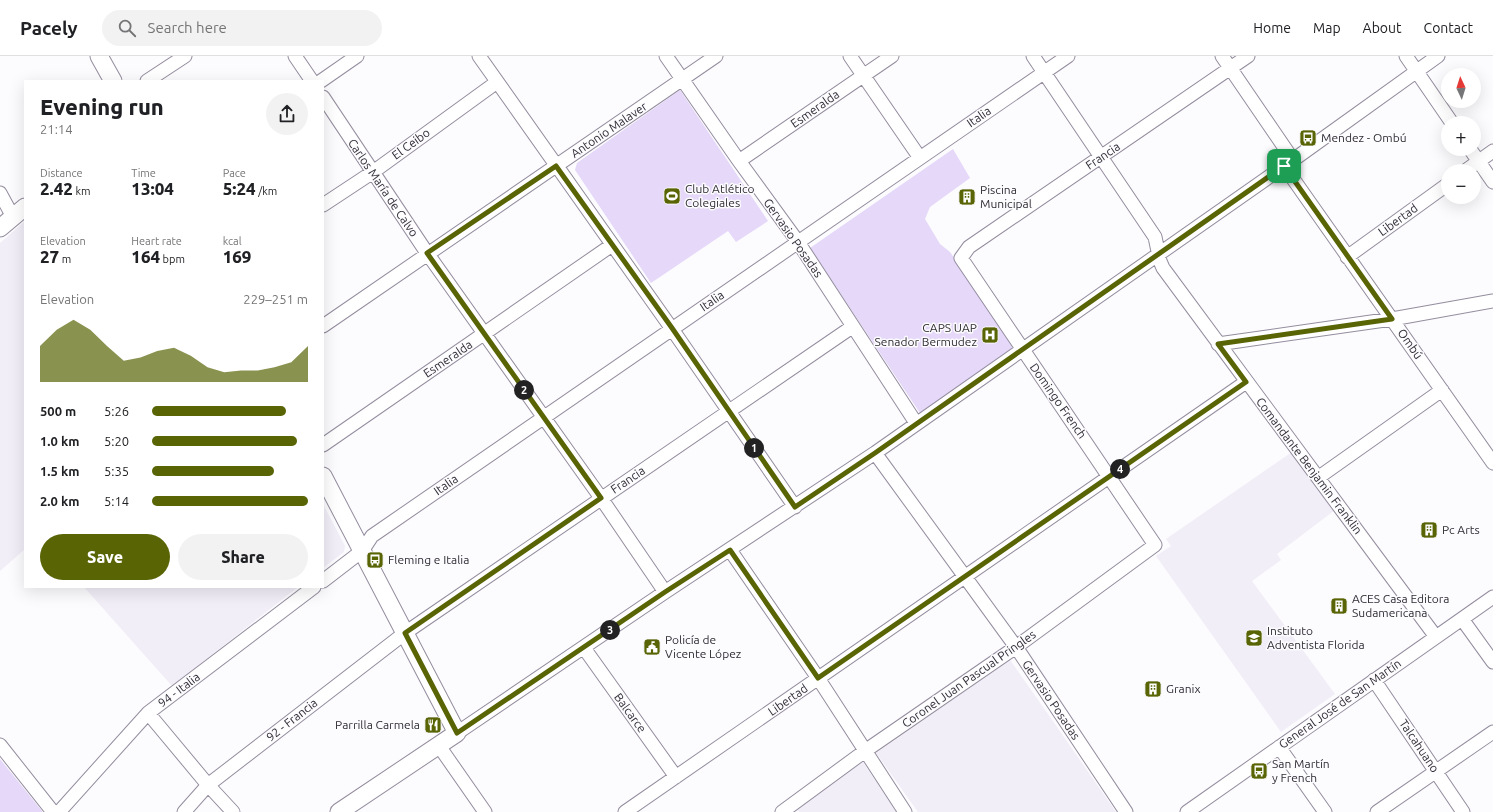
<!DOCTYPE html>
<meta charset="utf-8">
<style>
body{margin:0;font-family:Ubuntu,sans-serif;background:#f2f2f2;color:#202124;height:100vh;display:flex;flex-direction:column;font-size:15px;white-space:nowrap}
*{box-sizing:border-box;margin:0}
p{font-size:13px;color:#757577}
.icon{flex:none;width:22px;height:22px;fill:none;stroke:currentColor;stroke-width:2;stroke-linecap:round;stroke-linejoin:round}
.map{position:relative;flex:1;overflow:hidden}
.drawer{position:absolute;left:24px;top:24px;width:300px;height:508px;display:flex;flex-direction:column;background:#fff;border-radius:0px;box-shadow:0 4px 16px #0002}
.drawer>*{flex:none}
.needle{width:26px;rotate:356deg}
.controls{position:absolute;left:1441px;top:12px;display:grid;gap:8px}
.controls a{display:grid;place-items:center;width:40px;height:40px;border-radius:50%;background:#fff;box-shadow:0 4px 16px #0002;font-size:20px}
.pin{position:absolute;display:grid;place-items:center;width:34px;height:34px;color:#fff;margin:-17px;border-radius:8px;box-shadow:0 2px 6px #0006}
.km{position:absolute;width:20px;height:20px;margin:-10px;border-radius:50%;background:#222;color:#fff;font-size:11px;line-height:20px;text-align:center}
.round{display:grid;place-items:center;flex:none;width:42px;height:42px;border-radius:21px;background:#f2f2f2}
.headline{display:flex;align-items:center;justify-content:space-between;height:68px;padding:0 16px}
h1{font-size:22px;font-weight:800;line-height:30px}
.metrics{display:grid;grid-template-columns:repeat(3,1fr);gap:6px;height:68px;padding:4px 16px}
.metrics div{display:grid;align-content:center}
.metrics b{font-size:17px;font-weight:800}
.metrics small{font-size:11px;font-weight:400}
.metrics p{font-size:11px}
.chart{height:112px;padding:8px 16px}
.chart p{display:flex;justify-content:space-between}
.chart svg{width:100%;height:72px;margin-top:4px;fill:#596405;opacity:.7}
.action{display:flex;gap:8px;margin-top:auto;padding:8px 16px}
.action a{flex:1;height:46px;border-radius:24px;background:#596405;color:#fff;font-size:16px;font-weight:800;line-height:46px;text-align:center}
.action a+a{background:#f2f2f2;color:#202124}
ul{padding:0 16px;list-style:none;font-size:13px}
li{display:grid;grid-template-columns:64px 48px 1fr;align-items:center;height:30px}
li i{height:10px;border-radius:5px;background:#596405}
header{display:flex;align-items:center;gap:24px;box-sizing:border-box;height:56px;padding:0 20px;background:#fff;border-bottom:1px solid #e0e0e0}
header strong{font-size:19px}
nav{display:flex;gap:22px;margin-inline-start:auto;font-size:14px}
.search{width:280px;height:36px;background:#f2f2f2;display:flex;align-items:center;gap:10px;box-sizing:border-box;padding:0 14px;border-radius:22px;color:#757577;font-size:15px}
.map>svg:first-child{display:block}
.built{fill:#f2eef8}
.green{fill:#e5d8f9}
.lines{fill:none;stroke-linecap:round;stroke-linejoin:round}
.minor-casing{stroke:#948d9e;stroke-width:15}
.major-casing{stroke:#948d9e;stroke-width:19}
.minor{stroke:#fff;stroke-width:13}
.major{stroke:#fff;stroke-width:17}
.route-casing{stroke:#fff;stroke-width:8}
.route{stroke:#596405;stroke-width:5}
.labels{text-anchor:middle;stroke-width:3;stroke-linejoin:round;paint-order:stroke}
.street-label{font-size:12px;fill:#302d34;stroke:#fcfbfe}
.poi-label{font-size:12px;fill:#302d34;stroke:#fcfbfe;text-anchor:start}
</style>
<header>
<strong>Pacely</strong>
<div class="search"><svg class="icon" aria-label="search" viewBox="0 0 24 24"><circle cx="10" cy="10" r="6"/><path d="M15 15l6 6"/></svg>Search here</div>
<nav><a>Home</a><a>Map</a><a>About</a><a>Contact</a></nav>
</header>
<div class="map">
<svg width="1493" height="756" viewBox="0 0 1493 756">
<rect width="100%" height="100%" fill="#fcfbfe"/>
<path class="built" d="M25,165V493L0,515V187Z
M1292,396L1335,454L1277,498L1281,504L1252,525L1335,638L1281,676L1156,500L1171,490L1166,483Z
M323,448L345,490L344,496L323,512Z
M84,531H298L172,630Z
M1010,604L1048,658L1116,756H918L876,697Z
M863,706L896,756H799L795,751Z"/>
<path class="green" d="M680,34L768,165L736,186L728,175L651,227L575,114L577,107Z
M953,93L970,122L930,151L925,163L940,188L950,196L1016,291L920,357L810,192Z
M0,703L42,755V756H0Z"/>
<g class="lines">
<g class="minor-casing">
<path id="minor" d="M295,0L312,25
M479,0L672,273L795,451
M666,0L739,105L798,186L916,367
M850,0L920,102
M1033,0L1155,181L1160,205L1163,212C1253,335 1345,458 1436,581
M1222,0L1293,104
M1406,0L1452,67
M147,25L185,0
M321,25L357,0
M323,41L427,197L601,442L665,536
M1470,93L1493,126
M739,105L892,0
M1284,110L1493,407
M1465,115L1493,95
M0,137L13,161
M323,149L373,116L497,26
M1347,201L1448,128
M323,270L716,0
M1218,288L1392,263L1493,245
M323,389L612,189
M875,397L1016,591L1126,756
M1319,421L1442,334
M730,494L818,622L905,756
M323,525L362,495L372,480L1068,0
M1462,563L1493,606
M584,592L676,721
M1374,624L1463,756
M148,657L208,729L233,756
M457,677L665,536L875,397L1293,104L1438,0
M0,689L53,756
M439,690L485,756
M1279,691L1325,756
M59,756L148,657L314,531
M184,756L208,729L405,577L852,271
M625,756L1246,326
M782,756L865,695L1016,591L1155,489L961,202L969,191L1248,0
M1187,756L1493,541
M1377,756L1493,676"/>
</g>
<g class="major-casing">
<path id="major" d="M99,0L113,25
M0,172L25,151
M323,420L457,677L339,756"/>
</g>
<use href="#minor" class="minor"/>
<use href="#major" class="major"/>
</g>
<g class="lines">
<g class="route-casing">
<path id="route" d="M556,110L672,272L795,451L875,397L1284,110L1392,263L1218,288L1246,326L818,622L730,494L665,536L457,677L405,577L601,442L427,197Z"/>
</g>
<use href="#route" class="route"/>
</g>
<defs>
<g id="bus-square" transform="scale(0.9)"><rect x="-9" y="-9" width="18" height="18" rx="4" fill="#596405" stroke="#fcfbfe"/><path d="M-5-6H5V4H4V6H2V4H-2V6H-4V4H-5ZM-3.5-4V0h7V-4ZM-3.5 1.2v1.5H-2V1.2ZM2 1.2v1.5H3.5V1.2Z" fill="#fff"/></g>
<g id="stadium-square" transform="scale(0.9)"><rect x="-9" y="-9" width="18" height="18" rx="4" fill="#596405" stroke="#fcfbfe"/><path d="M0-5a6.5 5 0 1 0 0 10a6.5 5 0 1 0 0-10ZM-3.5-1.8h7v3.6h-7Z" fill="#fff"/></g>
<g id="building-square" transform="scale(0.9)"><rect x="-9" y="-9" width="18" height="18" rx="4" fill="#596405" stroke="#fcfbfe"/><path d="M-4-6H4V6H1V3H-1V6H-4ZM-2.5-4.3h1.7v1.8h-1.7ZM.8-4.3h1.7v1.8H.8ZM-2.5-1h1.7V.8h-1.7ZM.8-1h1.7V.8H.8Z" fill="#fff"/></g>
<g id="hospital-square" transform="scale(0.9)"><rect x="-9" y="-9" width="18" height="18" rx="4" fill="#596405" stroke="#fcfbfe"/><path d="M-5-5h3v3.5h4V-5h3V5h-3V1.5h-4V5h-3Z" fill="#fff"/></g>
<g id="school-square" transform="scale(0.9)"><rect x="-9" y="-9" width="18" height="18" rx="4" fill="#596405" stroke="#fcfbfe"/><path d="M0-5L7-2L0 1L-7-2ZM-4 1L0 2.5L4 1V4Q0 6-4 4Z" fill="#fff"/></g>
<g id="civic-square" transform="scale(0.9)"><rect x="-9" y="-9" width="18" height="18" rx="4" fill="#596405" stroke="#fcfbfe"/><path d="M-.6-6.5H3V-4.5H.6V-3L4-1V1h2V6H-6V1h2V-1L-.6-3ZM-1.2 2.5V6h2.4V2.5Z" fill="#fff"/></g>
<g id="restaurant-square" transform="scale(0.9)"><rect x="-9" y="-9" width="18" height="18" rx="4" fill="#596405" stroke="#fcfbfe"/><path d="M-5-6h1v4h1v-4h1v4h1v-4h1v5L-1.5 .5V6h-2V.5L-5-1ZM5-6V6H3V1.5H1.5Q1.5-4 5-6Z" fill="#fff"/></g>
</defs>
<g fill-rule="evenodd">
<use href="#bus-square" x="1308" y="82"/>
<use href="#stadium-square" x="672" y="140"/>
<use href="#building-square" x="967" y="141"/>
<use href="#hospital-square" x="990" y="279"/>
<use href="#building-square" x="1429" y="474"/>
<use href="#bus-square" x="375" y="504"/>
<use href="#building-square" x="1339" y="550"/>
<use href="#school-square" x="1254" y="582"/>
<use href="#civic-square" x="652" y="591"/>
<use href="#building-square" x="1153" y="633"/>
<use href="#restaurant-square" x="433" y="669"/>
<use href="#bus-square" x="1259" y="715"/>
</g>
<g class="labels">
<g class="street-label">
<text transform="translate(815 53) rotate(-35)" y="4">Esmeralda</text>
<text transform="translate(979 61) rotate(-35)" y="4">Italia</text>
<text transform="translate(609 74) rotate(-34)" y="4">Antonio Malaver</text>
<text transform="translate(411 88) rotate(-36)" y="4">El Ceibo</text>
<text transform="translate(1103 100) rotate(-34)" y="4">Francia</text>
<text transform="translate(383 132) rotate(56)" y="4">Carlos María de Calvo</text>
<text transform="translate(1398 164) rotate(-36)" y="4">Libertad</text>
<text transform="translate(793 182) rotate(55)" y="4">Gervasio Posadas</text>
<text transform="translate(712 245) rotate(-34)" y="4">Italia</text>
<text transform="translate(1410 288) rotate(55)" y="4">Ombú</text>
<text transform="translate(448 303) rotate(-34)" y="4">Esmeralda</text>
<text transform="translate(1058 345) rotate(55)" y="4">Domingo French</text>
<text transform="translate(1309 410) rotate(53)" y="4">Comandante Benjamin Franklin</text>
<text transform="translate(628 424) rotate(-34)" y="4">Francia</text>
<text transform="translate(446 429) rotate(-35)" y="4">Italia</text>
<text transform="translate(969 623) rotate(-35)" y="4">Coronel Juan Pascual Pringles</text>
<text transform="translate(179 634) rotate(-37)" y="4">94 - Italia</text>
<text transform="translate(788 644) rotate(-35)" y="4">Libertad</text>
<text transform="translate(1051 644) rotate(56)" y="4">Gervasio Posadas</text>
<text transform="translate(1340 648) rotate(-35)" y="4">General José de San Martín</text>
<text transform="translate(630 657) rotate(54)" y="4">Balcarce</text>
<text transform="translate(292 664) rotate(-38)" y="4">92 - Francia</text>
<text transform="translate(1419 690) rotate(56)" y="4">Talcahuano</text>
</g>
<g class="poi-label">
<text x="1321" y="86">Mendez - Ombú</text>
<text x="685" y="137">Club Atlético<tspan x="685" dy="14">Colegiales</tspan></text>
<text x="980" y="138">Piscina<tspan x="980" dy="14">Municipal</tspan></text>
<text x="977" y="276" text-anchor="end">CAPS UAP<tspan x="977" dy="14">Senador Bermudez</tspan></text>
<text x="1442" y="478">Pc Arts</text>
<text x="388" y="508">Fleming e Italia</text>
<text x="1352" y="547">ACES Casa Editora<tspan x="1352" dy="14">Sudamericana</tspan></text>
<text x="1267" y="579">Instituto<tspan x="1267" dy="14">Adventista Florida</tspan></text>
<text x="665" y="588">Policía de<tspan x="665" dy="14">Vicente López</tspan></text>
<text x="1166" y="637">Granix</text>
<text x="420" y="673" text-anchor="end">Parrilla Carmela</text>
<text x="1272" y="712">San Martín<tspan x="1272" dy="14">y French</tspan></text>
</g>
</g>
</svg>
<div class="controls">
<a><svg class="needle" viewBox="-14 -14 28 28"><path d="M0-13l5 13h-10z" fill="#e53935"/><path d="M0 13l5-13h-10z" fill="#757577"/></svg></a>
<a>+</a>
<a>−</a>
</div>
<div class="pin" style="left:1284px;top:110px;background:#1e9e55"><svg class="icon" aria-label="arrive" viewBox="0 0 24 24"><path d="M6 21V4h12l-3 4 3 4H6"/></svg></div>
<b class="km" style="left:754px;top:392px">1</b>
<b class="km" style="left:524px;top:334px">2</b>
<b class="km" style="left:610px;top:574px">3</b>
<b class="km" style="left:1120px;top:413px">4</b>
<section class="drawer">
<div class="headline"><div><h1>Evening run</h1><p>21:14</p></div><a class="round"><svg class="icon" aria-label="share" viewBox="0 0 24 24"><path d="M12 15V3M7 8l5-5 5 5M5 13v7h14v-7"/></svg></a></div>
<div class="metrics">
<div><p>Distance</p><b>2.42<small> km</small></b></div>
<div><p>Time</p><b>13:04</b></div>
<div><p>Pace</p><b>5:24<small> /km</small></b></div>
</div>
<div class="metrics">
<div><p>Elevation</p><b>27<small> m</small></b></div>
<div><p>Heart rate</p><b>164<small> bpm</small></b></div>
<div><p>kcal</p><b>169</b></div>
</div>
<div class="chart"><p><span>Elevation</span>229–251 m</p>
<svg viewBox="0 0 160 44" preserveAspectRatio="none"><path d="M0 44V22L10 12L20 6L30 12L40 22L50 31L60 29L70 25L80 23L90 28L100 35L110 38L120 37L130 37L140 35L150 32L160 22V44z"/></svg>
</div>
<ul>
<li><b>500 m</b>5:26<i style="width:86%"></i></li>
<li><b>1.0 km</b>5:20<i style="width:93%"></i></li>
<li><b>1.5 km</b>5:35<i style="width:78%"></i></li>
<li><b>2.0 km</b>5:14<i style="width:100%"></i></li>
</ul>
<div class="action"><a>Save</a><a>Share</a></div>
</section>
</div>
